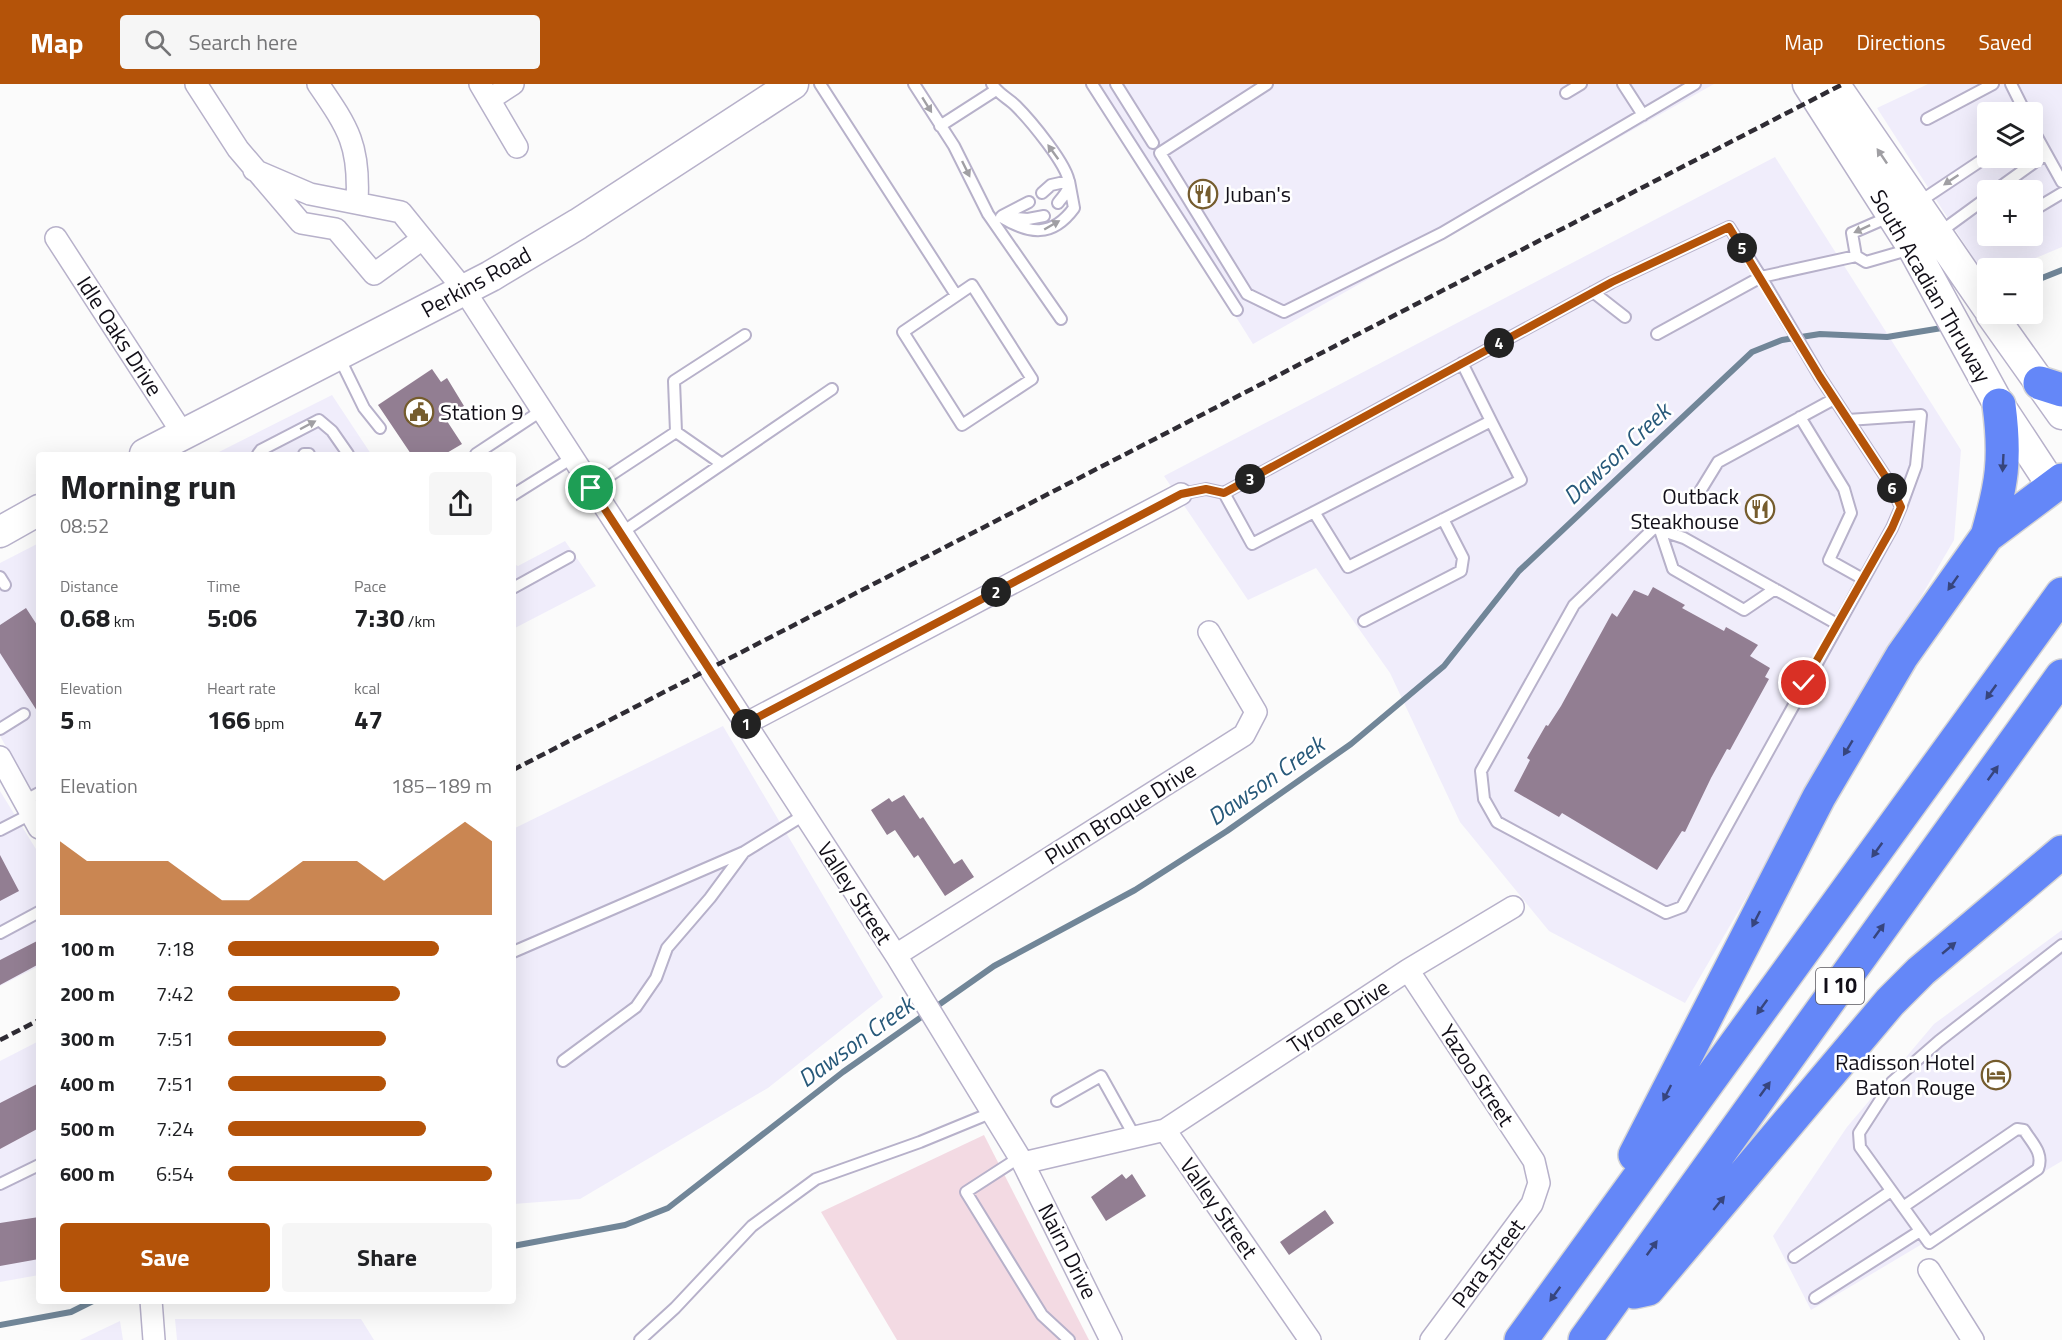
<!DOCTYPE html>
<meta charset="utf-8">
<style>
body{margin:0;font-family:"Titillium Web",sans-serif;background:#f6f6f6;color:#202124;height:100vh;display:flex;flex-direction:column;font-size:22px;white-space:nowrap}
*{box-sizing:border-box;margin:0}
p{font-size:20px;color:#757577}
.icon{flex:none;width:33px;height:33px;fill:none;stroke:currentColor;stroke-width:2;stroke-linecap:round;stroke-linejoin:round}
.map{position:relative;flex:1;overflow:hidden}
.details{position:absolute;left:36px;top:368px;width:480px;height:852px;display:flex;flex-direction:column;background:#fff;border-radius:6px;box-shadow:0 6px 24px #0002}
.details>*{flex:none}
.controls{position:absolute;left:1977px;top:18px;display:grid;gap:12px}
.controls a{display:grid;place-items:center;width:66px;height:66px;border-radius:6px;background:#fff;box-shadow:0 6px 24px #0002;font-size:30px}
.pin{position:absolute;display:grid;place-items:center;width:51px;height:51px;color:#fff;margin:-26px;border:3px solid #fff;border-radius:50%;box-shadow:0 2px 6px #0007}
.km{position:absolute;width:30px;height:30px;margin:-15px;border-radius:50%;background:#222;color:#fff;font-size:16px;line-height:30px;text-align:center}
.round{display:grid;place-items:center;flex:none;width:63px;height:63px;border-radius:6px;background:#f6f6f6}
.overview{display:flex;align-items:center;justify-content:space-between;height:102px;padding:0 24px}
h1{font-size:33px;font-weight:700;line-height:45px}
.metrics{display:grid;grid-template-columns:repeat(3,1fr);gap:9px;height:102px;padding:6px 24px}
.metrics div{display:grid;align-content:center}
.metrics b{font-size:26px;font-weight:700}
.metrics small{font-size:16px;font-weight:400}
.metrics p{font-size:16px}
.chart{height:168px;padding:12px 24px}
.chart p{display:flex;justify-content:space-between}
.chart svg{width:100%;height:108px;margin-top:6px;fill:#b45309;opacity:.7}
.primary-button{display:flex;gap:12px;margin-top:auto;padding:12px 24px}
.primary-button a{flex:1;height:69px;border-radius:6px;background:#b45309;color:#fff;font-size:24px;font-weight:700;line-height:69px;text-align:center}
.primary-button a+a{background:#f6f6f6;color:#202124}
ul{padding:0 24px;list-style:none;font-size:20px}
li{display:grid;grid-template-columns:96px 72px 1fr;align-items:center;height:45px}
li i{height:15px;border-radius:8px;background:#b45309}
header{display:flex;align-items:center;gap:36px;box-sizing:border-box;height:84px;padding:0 30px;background:#b45309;color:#fff}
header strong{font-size:28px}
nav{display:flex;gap:33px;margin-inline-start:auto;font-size:21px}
.search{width:420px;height:54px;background:#f6f6f6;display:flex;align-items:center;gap:15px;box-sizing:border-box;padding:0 21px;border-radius:6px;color:#757577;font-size:22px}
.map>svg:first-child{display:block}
.built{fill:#f0edfb;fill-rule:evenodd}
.green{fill:#f3dae3}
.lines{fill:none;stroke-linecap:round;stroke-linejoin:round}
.stream{stroke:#718698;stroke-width:6}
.building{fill:#927e92}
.lane-casing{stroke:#b7b1ca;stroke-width:14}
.street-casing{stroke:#b7b1ca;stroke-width:24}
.secondary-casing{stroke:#b7b1ca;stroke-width:33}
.highway-casing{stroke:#d4d4d5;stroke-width:36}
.lane{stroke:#fff;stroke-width:10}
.street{stroke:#fff;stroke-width:21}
.secondary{stroke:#fff;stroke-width:30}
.highway{stroke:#6487f8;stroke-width:33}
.rail{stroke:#2f2c34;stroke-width:4.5;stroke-dasharray:9 4.5;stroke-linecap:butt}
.oneway{fill:#a09fa3}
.oneway2{fill:#37457d}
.route-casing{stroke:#fff;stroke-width:12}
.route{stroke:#b45309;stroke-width:8}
.labels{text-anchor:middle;stroke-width:5;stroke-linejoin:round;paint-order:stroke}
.shield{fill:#fff;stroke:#59575d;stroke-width:1.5}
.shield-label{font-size:21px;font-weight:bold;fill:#120f18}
.poi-label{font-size:22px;fill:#120f18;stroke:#fff;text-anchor:start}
.street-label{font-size:22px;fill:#120f18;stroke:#fff}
.water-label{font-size:24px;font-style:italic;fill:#27597a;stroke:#fff}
</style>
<header>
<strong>Map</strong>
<div class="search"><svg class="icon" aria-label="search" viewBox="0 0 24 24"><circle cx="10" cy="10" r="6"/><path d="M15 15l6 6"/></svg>Search here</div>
<nav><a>Map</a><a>Directions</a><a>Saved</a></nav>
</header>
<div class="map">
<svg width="2062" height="1256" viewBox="0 0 2062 1256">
<rect width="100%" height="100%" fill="#fbfbfb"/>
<path class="built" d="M1089,0H1714L1253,260Z
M1928,0H2062V163L2012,184H1988L1987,195L1877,24ZM1988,28H2032V74H1988ZM1988,106H2032V152H1988Z
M1775,73L1961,366L1954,456L1685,919L1549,847L1460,738L1390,589L1316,484L1248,516L1164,392Z
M332,311L371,370H215Z
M565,457L596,502L513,545V480L518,482Z
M39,459V721L0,652V479Z
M723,642L883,913L768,1004L580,1115L513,1120V745Z
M0,707L39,770V882L0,902Z
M2062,846V1077L1811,1226L1773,1152L1847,1043L1934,940Z
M39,957V1191L0,1198V977Z
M175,1235H361L374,1256H177Z
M120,1237L123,1256H79H80Z"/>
<path class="green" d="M984,1051L1089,1256H897L821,1128Z"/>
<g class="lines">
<path class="stream" d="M2032,198L2062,186
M513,1162L625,1141L668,1124L843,988L994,882L1135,806L1227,747L1351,660L1444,582L1519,487L1752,268L1782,256L1820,250L1887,253L1948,243
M0,1241L71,1228L95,1216"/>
</g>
<path class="building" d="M432,285L441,298L447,294L464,322L445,334L462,360L445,370H411L378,321Z
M1653,503L1685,521L1682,524L1724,547L1726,543L1758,561L1750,572L1770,584L1765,593L1769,595L1730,666L1727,665L1711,694L1685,748L1682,747L1657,786L1562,729L1559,733L1514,707L1530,676L1527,674L1546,641L1548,642L1561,622L1612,529L1617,533L1634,506L1648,512Z
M26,524L39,544V630L0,569V541Z
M904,711L920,735L923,733L954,780L962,775L974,793L945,812L918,771L914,774L895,746L887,751L871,726L889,714L892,718Z
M0,771L19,807L0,817Z
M39,856V880L0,901V876Z
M39,999V1044L0,1065V1019Z
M1122,1090L1126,1095L1132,1090L1146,1112L1106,1137L1091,1113Z
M1325,1126L1334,1139L1289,1171L1280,1158Z
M39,1133V1175L0,1182V1139Z"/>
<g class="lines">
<g class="lane-casing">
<path id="lane" d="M820,0L956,211
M914,0L954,62L988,130L1061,235
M992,0C998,10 1008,14 1016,22C1029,35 1068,81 1069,99C1069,108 1063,112 1058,119
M1092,0L1237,226
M1116,0L1153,59
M1267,0L1160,69L1247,210L1284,228L1442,149L1695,0
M1623,0L1643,31
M2011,0L2025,28
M1566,9L1581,0
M1927,35L1993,0
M940,42L996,6
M2032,44L2062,98
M1996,106L2046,70
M1919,118L1988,72
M2032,127L2062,109
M1002,132L1029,118
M1001,133C1029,150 1052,154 1074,124L1069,97L1051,101L1042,109
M1003,133L1028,135L1044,132
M1940,148L1988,113
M1856,172L1852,149L1891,132
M972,201L1032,295L962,341L903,248Z
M1593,208L1625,233
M1657,250L1761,193L1820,293L1889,398L1901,423L1892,444L1682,823L1666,829L1497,738L1484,715L1481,687L1574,521L1654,444L1684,454L1837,540
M339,273L364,324L380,344
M1800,333L1844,405L1851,429L1829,476L1863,495
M1848,336L1921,331L1916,382L1901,423
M676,348L674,297L745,251
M258,370L261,366L319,336L332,347L348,370
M304,370H309
M476,370L541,327
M591,404L676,348L722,380
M1224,409L1252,460L1491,337L1462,279
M1699,409L1718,378L1834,315
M1181,410L1206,405L1224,409L1612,198L1729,143L1761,193L1856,172L1866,178L1911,165
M513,411L572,374
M1314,428L1348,483L1521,396L1491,337
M1660,446L1673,485L1744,526L1775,505
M621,449L832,305
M0,493L5,501
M513,504L569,473
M1364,537L1461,487L1463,474L1443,435
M0,645L24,630
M24,717L39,709
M0,746L31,730
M0,849L39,828
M513,868L744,768L804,731
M563,977L636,923L656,894L667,864L710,814L744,768
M1057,1017L1101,992L1135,1053
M1020,1073L966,1108L1042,1231L1069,1256
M0,1100L39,1081
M1903,1123L2017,1045L2024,1046C2032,1059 2044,1069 2038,1085L1929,1159L1860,1063L1859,1049L1892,998L1939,957L2062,861
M1794,1173L1891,1107
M1815,1214L1920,1147
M640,1256L675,1224L752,1142L816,1095L920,1058L993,1028"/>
</g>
<g class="street-casing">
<path id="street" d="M196,0L238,65L301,139L336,145L374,190L421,156
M318,0C349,45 360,62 357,118
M480,0L517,63
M490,15L513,0
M254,86L310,110L401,128L464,206L897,873L1023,1079L1165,1046L1310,1256
M56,154L183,350
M745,640L1181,410
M0,673L39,744
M896,871L1244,651L1256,628L1209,548
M1408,886L1534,1077L1539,1099L1532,1120L1431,1256
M1165,1046L1408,886L1513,823
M1023,1079L1111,1256
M1929,1186L1973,1256
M151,1216L154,1256"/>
</g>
<g class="secondary-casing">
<path id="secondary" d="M1808,0L1913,164L1999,321L2053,403
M1834,0L1988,224
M1991,230L2062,330
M145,370L491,192L578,140L793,0
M0,448L39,426"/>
</g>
<g class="highway-casing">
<path id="highway" d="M2040,299L2062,306
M1987,452C2002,400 2006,375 1999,321
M1635,1071L1819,713L1902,572L1987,452L2062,396
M1634,1208L1648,1205L1890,918L1921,887L2062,768
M1521,1256L2062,510
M1585,1256L2062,592"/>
</g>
<use href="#lane" class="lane"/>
<use href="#street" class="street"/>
<use href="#secondary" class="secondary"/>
<use href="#highway" class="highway"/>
<path class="rail" d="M513,686L1843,0
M0,956L39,936"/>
</g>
<defs><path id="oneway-solid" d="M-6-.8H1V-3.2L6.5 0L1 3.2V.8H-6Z" transform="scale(1.5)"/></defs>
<g class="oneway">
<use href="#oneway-solid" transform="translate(927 21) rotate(58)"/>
<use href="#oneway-solid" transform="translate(1053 68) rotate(-126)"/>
<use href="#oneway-solid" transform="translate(1882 72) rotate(-124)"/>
<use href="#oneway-solid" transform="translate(966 85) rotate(64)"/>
<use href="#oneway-solid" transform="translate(1951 96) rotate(146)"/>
<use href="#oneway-solid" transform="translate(1052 141) rotate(-30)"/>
<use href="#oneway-solid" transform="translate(1862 145) rotate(155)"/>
<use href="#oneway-solid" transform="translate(308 341) rotate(-28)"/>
</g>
<g class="oneway2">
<use href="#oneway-solid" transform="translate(2003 379) rotate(93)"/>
<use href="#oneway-solid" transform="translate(1953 499) rotate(125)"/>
<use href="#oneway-solid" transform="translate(1991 608) rotate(126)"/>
<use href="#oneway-solid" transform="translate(1848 664) rotate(121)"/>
<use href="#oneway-solid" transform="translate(1993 689) rotate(-54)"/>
<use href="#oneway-solid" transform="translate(1877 766) rotate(126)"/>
<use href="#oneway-solid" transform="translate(1756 835) rotate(117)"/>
<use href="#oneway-solid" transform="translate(1879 847) rotate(-54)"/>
<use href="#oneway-solid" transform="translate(1949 864) rotate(-40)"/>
<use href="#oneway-solid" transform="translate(1762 923) rotate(126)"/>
<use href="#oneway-solid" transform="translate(1765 1005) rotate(-54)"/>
<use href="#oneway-solid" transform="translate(1667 1009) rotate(117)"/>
<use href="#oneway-solid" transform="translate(1719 1119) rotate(-51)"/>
<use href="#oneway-solid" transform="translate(1652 1164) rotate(-54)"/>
<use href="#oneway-solid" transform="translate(1555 1210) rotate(126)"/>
</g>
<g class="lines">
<g class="route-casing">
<path id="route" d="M591,404L745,640L1181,410L1206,405L1224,409L1612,198L1729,143L1820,293L1889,398L1901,423L1892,444L1804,599"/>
</g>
<use href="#route" class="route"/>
</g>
<defs>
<g id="restaurant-ring" transform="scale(1.5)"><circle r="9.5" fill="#fff" stroke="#755c2d" stroke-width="1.5"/><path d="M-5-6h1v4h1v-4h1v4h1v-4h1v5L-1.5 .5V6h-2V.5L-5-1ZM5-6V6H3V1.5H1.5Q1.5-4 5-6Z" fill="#755c2d"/></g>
<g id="civic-ring" transform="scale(1.5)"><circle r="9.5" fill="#fff" stroke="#755c2d" stroke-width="1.5"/><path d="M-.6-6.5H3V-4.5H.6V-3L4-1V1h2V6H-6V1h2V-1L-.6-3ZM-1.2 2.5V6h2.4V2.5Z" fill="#755c2d"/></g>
<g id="hotel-ring" transform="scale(1.5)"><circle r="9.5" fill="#fff" stroke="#755c2d" stroke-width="1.5"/><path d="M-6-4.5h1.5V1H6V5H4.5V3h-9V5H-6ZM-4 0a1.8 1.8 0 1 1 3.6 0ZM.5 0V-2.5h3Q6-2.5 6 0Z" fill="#755c2d"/></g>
</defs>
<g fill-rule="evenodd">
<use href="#restaurant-ring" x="1203" y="110"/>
<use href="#civic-ring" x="419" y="328"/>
<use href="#restaurant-ring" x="1760" y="425"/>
<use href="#hotel-ring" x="1996" y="991"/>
</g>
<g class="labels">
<rect class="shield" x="1816" y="884" width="48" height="36" rx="4.5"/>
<g class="shield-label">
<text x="1840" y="909">I 10</text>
</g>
<g class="poi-label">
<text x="1224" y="118">Juban's</text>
<text x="440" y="336">Station 9</text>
<text x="1739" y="420" text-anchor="end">Outback<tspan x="1739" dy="25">Steakhouse</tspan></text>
<text x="1975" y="986" text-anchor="end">Radisson Hotel<tspan x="1975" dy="25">Baton Rouge</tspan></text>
</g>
<g class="street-label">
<text transform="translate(476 198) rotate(-29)" y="8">Perkins Road</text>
<text transform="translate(1931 202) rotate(60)" y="8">South Acadian Thruway</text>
<text transform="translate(120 252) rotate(57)" y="8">Idle Oaks Drive</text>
<text transform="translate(1120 729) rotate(-32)" y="8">Plum Broque Drive</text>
<text transform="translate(855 809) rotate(57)" y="8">Valley Street</text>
<text transform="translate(1338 932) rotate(-33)" y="8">Tyrone Drive</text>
<text transform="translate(1477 991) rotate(57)" y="8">Yazoo Street</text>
<text transform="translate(1219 1124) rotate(55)" y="8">Valley Street</text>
<text transform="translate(1068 1167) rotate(63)" y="8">Nairn Drive</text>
<text transform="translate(1488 1179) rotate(-53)" y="8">Para Street</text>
</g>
<g class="water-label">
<text transform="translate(1617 370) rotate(-43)" y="8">Dawson Creek</text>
<text transform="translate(1266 697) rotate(-35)" y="8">Dawson Creek</text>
<text transform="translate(856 958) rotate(-36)" y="8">Dawson Creek</text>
</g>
</g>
</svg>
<div class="controls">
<a><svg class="icon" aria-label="layers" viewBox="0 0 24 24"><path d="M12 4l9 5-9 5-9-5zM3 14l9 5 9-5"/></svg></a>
<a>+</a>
<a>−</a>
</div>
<div class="pin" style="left:591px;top:404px;background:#1e9e55"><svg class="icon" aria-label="arrive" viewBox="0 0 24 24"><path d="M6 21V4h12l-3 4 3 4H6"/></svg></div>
<div class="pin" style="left:1804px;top:599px;background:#d93025"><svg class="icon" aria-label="check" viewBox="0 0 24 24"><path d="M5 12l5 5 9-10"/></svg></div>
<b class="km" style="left:746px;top:640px">1</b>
<b class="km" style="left:996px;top:508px">2</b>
<b class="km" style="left:1250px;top:395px">3</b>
<b class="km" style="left:1499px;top:259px">4</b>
<b class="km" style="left:1742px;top:164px">5</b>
<b class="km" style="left:1892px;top:404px">6</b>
<section class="details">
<div class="overview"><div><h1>Morning run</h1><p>08:52</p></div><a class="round"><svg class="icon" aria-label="share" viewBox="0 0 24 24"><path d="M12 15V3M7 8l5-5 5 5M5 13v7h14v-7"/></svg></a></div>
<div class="metrics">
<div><p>Distance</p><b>0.68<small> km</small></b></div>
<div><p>Time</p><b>5:06</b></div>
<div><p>Pace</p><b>7:30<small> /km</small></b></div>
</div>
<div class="metrics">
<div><p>Elevation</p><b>5<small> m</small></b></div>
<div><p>Heart rate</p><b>166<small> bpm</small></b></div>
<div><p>kcal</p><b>47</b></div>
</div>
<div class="chart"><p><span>Elevation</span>185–189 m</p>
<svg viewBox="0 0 160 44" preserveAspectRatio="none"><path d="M0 44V14L10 22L20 22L30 22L40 22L50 30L60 38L70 38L80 30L90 22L100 22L110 22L120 30L130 22L140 14L150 6L160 14V44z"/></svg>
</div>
<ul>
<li><b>100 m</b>7:18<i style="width:80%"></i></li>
<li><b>200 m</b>7:42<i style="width:65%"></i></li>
<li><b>300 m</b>7:51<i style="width:60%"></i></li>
<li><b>400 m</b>7:51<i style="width:60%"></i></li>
<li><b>500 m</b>7:24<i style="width:75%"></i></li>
<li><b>600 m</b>6:54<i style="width:100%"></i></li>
</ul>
<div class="primary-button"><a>Save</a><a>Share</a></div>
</section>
</div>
